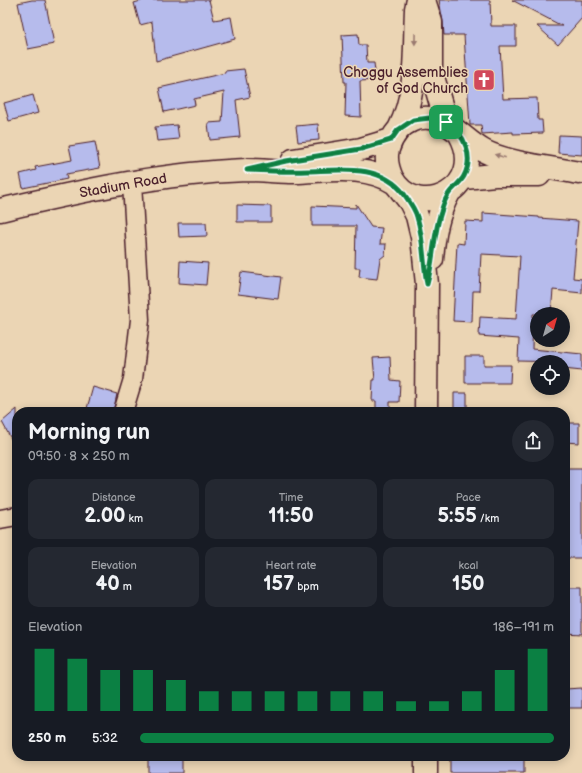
<!DOCTYPE html>
<meta charset="utf-8">
<style>
body{margin:0;font-family:"Balsamiq Sans",sans-serif;background:#242831;color:#f1f3f6;height:100vh;display:flex;flex-direction:column;font-size:15px;white-space:nowrap}
*{box-sizing:border-box;margin:0}
p{font-size:13px;color:#9ea1a6}
.icon{flex:none;width:22px;height:22px;fill:none;stroke:currentColor;stroke-width:2;stroke-linecap:round;stroke-linejoin:round}
.map{position:relative;flex:1;overflow:hidden}
.side{position:absolute;left:12px;top:407px;width:558px;height:354px;display:flex;flex-direction:column;background:#171b24;border-radius:16px;box-shadow:0 2px 10px #0003}
.side>*{flex:none}
.needle{width:26px;rotate:37deg}
.controls{position:absolute;left:530px;top:307px;display:grid;gap:8px}
.controls a{display:grid;place-items:center;width:40px;height:40px;border-radius:50%;background:#171b24;box-shadow:0 2px 10px #0003;font-size:20px}
.pin{position:absolute;display:grid;place-items:center;width:34px;height:34px;color:#fff;margin:-17px;border-radius:8px;box-shadow:0 2px 6px #0006}
.round{display:grid;place-items:center;flex:none;width:42px;height:42px;border-radius:21px;background:#242831}
.head{display:flex;align-items:center;justify-content:space-between;height:68px;padding:0 16px}
h1{font-size:22px;font-weight:600;line-height:30px}
.metrics{display:grid;grid-template-columns:repeat(3,1fr);gap:6px;height:68px;padding:4px 16px}
.metrics div{display:grid;align-content:center;border-radius:10px;background:#242831;text-align:center}
.metrics b{font-size:20px;font-weight:600}
.metrics small{font-size:11px;font-weight:400}
.metrics p{font-size:11px}
.chart{height:112px;padding:8px 16px}
.chart p{display:flex;justify-content:space-between}
.chart svg{width:100%;height:72px;margin-top:4px;stroke:#0b8043;stroke-width:6}
ul{padding:0 16px;list-style:none;font-size:13px}
li{display:grid;grid-template-columns:64px 48px 1fr;align-items:center;height:30px}
li i{height:10px;border-radius:5px;background:#0b8043}
.map>svg:first-child{display:block}
.building{fill:#b6bbec;stroke:#4a1f2b}
.lines{fill:none;stroke-linecap:round;stroke-linejoin:round}
.street-casing{stroke:#4a1f2b;stroke-width:21}
.secondary-casing{stroke:#4a1f2b;stroke-width:25}
.street{stroke:#ebd5b4;stroke-width:18}
.secondary{stroke:#ebd5b4;stroke-width:22}
.oneway{fill:#9a7a70}
.route-casing{stroke:#fff;stroke-width:8}
.route{stroke:#0b8043;stroke-width:5}
.labels{text-anchor:middle;stroke-width:3;stroke-linejoin:round;paint-order:stroke}
.poi-label{font-size:14px;fill:#4a1f2b;stroke:#ebd5b4;text-anchor:end}
.street-label{font-size:14px;fill:#4a1f2b;stroke:#ebd5b4}
</style>
<div class="map">
<svg width="582" height="773" viewBox="0 0 582 773">
<rect width="100%" height="100%" fill="#ebd5b4"/>
<filter id="ink" filterUnits="userSpaceOnUse"><feTurbulence type="fractalNoise" baseFrequency=".025" numOctaves="2"/><feDisplacementMap in="SourceGraphic" scale="8" xChannelSelector="R" yChannelSelector="G"/><feConvolveMatrix kernelMatrix="1 2 1 2 8 2 1 2 1" color-interpolation-filters="sRGB"/></filter>
<g filter="url(#ink)">
<path class="building" d="M32,0H45L54,44L28,49L18,3Z
M144,0H209L214,20L231,17L235,39L156,61L152,22L140,25L134,3Z
M439,0H490L491,26H516V46H500L503,99L537,98L538,120H542L543,133L513,134V132L482,134L481,125H470L464,35H444L443,22Z
M512,0H582V18L558,45L537,26H562Z
M358,34L359,45H366L367,63H374L376,80L360,81L361,117L345,116L346,82H344L342,35Z
M244,69L250,97L236,100L240,137L210,140L208,123L222,122L224,92L194,99L195,105L164,112L159,88L225,73V71Z
M33,95L38,113L9,121L4,103Z
M318,124L319,140L298,142L296,126Z
M177,125L179,139L157,141L155,127Z
M559,135L582,136V155L558,153Z
M95,142L100,168L66,174L67,179L23,188L20,174L36,170L35,167L72,160L69,146Z
M356,204L371,227L382,228L380,244H386L385,255L380,259L377,279L359,277L360,268H355L356,226H312V206L356,208Z
M237,205L271,206V222H237Z
M483,213L539,217V218L578,221L573,278L582,279V293L553,290L551,314H533L532,349L582,354V371L563,369V362L518,361L519,339L479,336L480,317L516,319L520,256L481,254L479,291H473L472,322L453,321L457,243L464,244L465,221L483,222Z
M178,223H206L207,236L179,237Z
M180,261L208,263L206,285L179,283Z
M241,272L281,277L278,299L238,294Z
M465,356H484V365H511L510,383H465Z
M390,357L391,380L400,381L399,402H390V412H376V401H372L373,380H375L373,358Z
M93,387L117,394L113,412H86Z
M454,393H467V412H454Z
M17,409V450L2,422Z
M565,423H579V443L565,442Z
M565,468H582V558H565Z
M565,587H582V634L565,633Z
M582,688V708H565V689Z
M148,756H182V773H148Z
M450,756H524V773H450Z"/>
<g class="lines">
<g class="street-casing">
<path id="street" d="M123,412L133,379L140,320L132,183
M0,519L17,516"/>
</g>
<g class="secondary-casing">
<path id="secondary" d="M424,0L431,22V70L446,122
M399,129C418,92 414,50 416,9L418,0
M459,133C491,188 417,224 392,178C388,169 385,160 388,149C392,136 400,125 413,120C443,109 461,139 484,151C507,163 553,168 579,173
M293,160L361,149L391,140
M464,178L495,175H539
M399,188L410,202L417,216L422,237L427,284L426,412
M0,210C80,191 163,173 246,170C262,170 278,172 295,172C330,171 364,164 395,183
M432,259C434,237 437,214 449,193
M426,773V756"/>
</g>
<use href="#street" class="street"/>
<use href="#secondary" class="secondary"/>
</g>
<defs><path id="oneway-solid" d="M-6-.8H1V-3.2L6.5 0L1 3.2V.8H-6Z"/></defs>
<g class="oneway">
<use href="#oneway-solid" transform="translate(415 39) rotate(91)"/>
<use href="#oneway-solid" transform="translate(500 156) rotate(-164)"/>
</g>
</g>
<g class="lines" filter="url(#ink)">
<g class="route-casing">
<path id="route" d="M430,118C435,119 442,120 447,123C465,134 474,157 464,176C461,182 454,187 450,192C445,198 443,205 441,212C433,235 434,260 427,284C423,262 424,239 417,217C415,209 409,201 404,194C381,164 342,170 308,171C288,172 267,171 247,170L286,161L361,149L391,140L398,130L413,120Z"/>
</g>
<use href="#route" class="route"/>
</g>
<defs>
<g id="church-square" transform="scale(1.15)"><rect x="-9" y="-9" width="18" height="18" rx="4" fill="#d1495b" stroke="#ebd5b4"/><path d="M-1.2-6h2.4v3.5h3.3v2.4h-3.3V6h-2.4V-.1h-3.3v-2.4h3.3Z" fill="#fff"/></g>
</defs>
<g fill-rule="evenodd">
<use href="#church-square" x="484" y="80"/>
</g>
<g class="labels">
<g class="poi-label">
<text x="468" y="77">Choggu Assemblies<tspan x="468" dy="16">of God Church</tspan></text>
</g>
<g class="street-label">
<text transform="translate(123 185) rotate(-10)" y="5">Stadium Road</text>
</g>
</g>
</svg>
<div class="controls">
<a><svg class="needle" viewBox="-14 -14 28 28"><path d="M0-13l5 13h-10z" fill="#e53935"/><path d="M0 13l5-13h-10z" fill="#9ea1a6"/></svg></a>
<a><svg class="icon" aria-label="locate" viewBox="0 0 24 24"><circle cx="12" cy="12" r="6"/><path d="M12 2v4M12 18v4M2 12h4M18 12h4"/></svg></a>
</div>
<div class="pin" style="left:446px;top:122px;background:#1e9e55"><svg class="icon" aria-label="arrive" viewBox="0 0 24 24"><path d="M6 21V4h12l-3 4 3 4H6"/></svg></div>
<section class="side">
<div class="head"><div><h1>Morning run</h1><p>09:50 · 8 × 250 m</p></div><a class="round"><svg class="icon" aria-label="share" viewBox="0 0 24 24"><path d="M12 15V3M7 8l5-5 5 5M5 13v7h14v-7"/></svg></a></div>
<div class="metrics">
<div><p>Distance</p><b>2.00<small> km</small></b></div>
<div><p>Time</p><b>11:50</b></div>
<div><p>Pace</p><b>5:55<small> /km</small></b></div>
</div>
<div class="metrics">
<div><p>Elevation</p><b>40<small> m</small></b></div>
<div><p>Heart rate</p><b>157<small> bpm</small></b></div>
<div><p>kcal</p><b>150</b></div>
</div>
<div class="chart"><p><span>Elevation</span>186–191 m</p>
<svg viewBox="0 0 160 44" preserveAspectRatio="none"><path d="M5 44V6M15 44V12M25 44V19M35 44V19M45 44V25M55 44V32M65 44V32M75 44V32M85 44V32M95 44V32M105 44V32M115 44V38M125 44V38M135 44V32M145 44V19M155 44V6"/></svg>
</div>
<ul>
<li><b>250 m</b>5:32<i style="width:100%"></i></li>
</ul>
</section>
</div>
